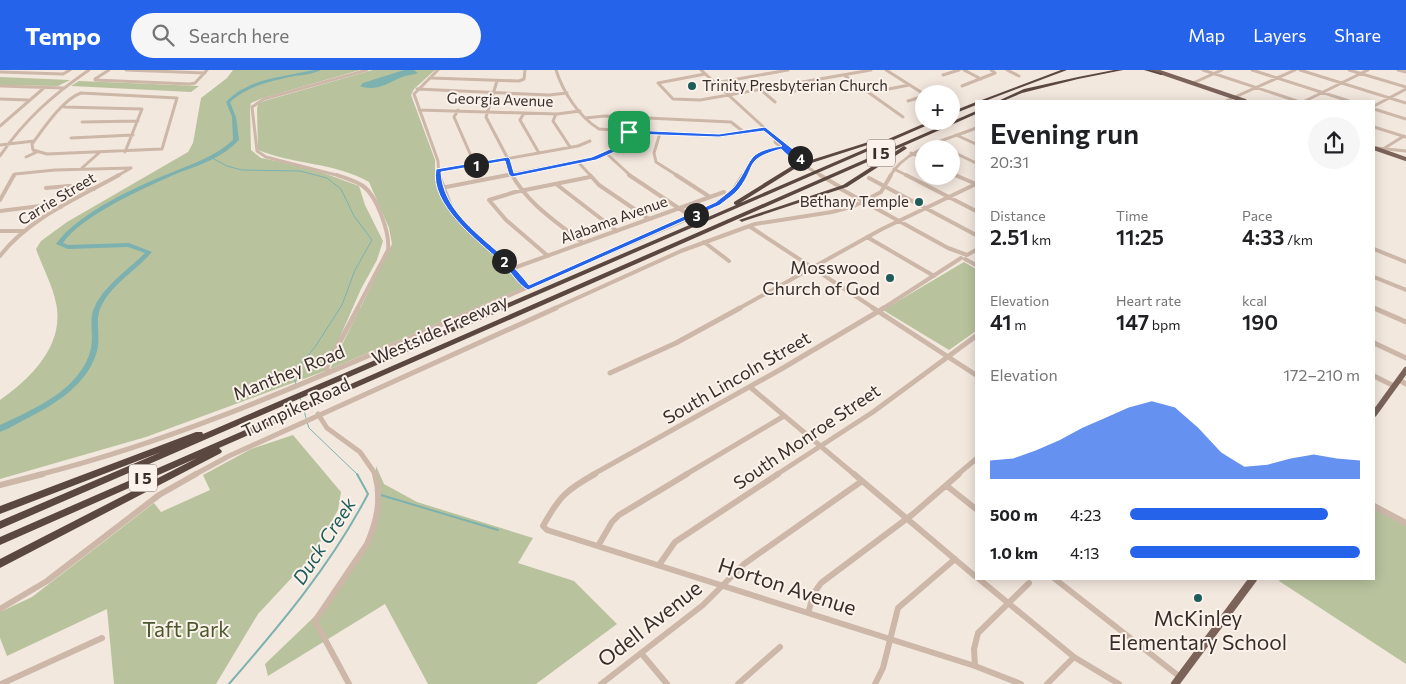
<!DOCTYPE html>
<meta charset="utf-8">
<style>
body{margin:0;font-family:Commissioner,sans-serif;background:#f6f6f6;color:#202124;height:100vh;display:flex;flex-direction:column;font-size:19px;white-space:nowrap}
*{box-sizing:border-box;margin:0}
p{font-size:16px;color:#757577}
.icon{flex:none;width:28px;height:28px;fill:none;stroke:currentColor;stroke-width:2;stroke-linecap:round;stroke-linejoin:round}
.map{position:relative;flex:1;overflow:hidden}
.panel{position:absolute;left:975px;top:30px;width:400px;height:480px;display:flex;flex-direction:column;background:#fff;border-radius:0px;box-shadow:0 2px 12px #0003}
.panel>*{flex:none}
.tools{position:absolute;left:915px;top:15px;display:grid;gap:10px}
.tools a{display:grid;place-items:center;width:45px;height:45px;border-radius:50%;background:#fff;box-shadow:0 2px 12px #0003;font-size:25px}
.pin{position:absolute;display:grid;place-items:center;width:42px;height:42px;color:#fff;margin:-21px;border-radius:10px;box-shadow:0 2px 8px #0006}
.km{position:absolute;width:25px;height:25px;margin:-12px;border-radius:50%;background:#222;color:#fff;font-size:14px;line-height:25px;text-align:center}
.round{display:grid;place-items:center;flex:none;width:52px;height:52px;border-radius:26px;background:#f6f6f6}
.summary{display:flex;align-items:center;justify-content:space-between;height:85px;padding:0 15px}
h1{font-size:28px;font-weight:600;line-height:38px}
.figures{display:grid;grid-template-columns:repeat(3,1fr);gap:8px;height:85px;padding:5px 15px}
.figures div{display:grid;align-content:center}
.figures b{font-size:21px;font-weight:600}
.figures small{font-size:14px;font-weight:400}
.figures p{font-size:14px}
.chart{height:140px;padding:10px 15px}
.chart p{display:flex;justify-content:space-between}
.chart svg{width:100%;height:90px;margin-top:5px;fill:#2563eb;opacity:.7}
ul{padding:0 15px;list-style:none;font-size:16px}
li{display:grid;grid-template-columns:80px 60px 1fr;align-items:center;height:38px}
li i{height:12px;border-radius:6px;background:#2563eb}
header{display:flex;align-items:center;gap:30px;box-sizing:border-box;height:70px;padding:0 25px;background:#2563eb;color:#fff}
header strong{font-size:24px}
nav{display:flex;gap:28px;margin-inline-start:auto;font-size:18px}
.search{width:350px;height:45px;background:#f6f6f6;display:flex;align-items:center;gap:12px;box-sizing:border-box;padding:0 18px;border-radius:28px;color:#757577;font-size:19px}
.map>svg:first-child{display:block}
.green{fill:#b8c39d}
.water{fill:#7cb1b0}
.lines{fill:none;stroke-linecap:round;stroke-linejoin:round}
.stream-far1{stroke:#7cb1b0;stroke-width:1}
.stream{stroke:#7cb1b0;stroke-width:2}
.river{fill:#7cb1b0;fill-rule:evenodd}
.minor-far3{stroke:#ccb7a9;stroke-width:3}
.minor-far2{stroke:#ccb7a9;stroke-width:4}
.minor-far1{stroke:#ccb7a9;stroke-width:5}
.minor{stroke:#ccb7a9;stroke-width:6}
.major-far2{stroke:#7b635a;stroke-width:4}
.major-far1{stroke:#7b635a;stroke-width:6}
.major{stroke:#7b635a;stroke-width:8}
.highway{fill:#5a4740;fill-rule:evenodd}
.route{fill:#2563eb;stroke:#fff;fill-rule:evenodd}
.poi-dot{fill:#1e5b5b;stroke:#faf2eb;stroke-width:2}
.labels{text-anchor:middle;stroke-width:4;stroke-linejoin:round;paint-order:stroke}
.far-poi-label{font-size:15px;fill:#392d29;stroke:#faf2eb;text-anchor:start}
.far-street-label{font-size:15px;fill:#392d29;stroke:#faf2eb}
.shield{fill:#faf2eb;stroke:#736863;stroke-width:1}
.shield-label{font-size:16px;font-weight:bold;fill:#392d29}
.poi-label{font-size:18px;fill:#392d29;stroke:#faf2eb;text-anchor:end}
.street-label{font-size:18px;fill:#392d29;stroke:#faf2eb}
.water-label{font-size:19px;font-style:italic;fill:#1e5b5b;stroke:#faf2eb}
.near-street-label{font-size:21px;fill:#392d29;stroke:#faf2eb}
.near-poi-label{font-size:21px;fill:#392d29;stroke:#faf2eb}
.near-park-label{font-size:21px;fill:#4a582c;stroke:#faf2eb}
</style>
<header>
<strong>Tempo</strong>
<div class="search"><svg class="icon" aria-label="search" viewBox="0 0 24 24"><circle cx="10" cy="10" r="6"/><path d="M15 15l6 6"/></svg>Search here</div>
<nav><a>Map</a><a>Layers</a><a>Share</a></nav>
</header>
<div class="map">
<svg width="1406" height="614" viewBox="0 0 1406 614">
<rect width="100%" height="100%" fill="#f3e8de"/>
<path class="green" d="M233,0H360L263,28L251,33L250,39L251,80L261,88L307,97L359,116L365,135L383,171L377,190L361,219L325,301L146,367L0,409V330C31,308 65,275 56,233C52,214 42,196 36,179L41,171L67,152L188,82L193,73L201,28L227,8Z
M373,0H435L414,19L411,25L435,90V109L445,134L466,160L501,190L524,217L330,299L392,174L389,158L369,112C334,92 294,95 258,80L257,39L258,34L264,31Z
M0,7L70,10L58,16L0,15Z
M79,11L199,16L191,22L71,16Z
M964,192L976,199V261L949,280L883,240Z
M293,365L341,422L338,440L313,485L258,544L216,614H114L107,539L7,586L0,568V542L32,527L154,433L161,442L210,420L203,405L251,379Z
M376,396L384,414L417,432L533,468L518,493L574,511L617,554L536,614H428L385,534L268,606L265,594L314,547L359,488L375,450Z
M1374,439L1406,456V594L1279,511L1280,509H1374Z"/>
<path class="water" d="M404,0H414L418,3C413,5 407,5 402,7C388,13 376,22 360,16L363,13Z"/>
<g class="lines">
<path class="stream-far1" d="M212,88L227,96L242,100L300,101L327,108L341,119L354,146L372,170L355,200L342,235L315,277L293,303L296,315
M300,328L303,336
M304,340L306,348
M307,352L309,358L358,405"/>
<path class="stream" d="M381,425L498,460
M229,614C281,554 331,495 368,424L357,404"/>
<path class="river" d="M314,0H321C313,4 303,5 295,6C271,11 249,15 230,32L236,47L239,70C222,88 200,95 178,103C146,117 82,145 63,173L68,175L129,173L152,182C136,201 110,215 100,239C95,252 101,267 97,281C88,315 54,335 24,350C16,354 8,359 0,362V355C34,339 82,319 91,278C94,264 88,249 95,236C106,214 128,200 145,183L128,177L68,179L56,174C78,143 137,116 173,102C194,93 216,86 233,70L232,47L226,32C249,8 283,7 314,0Z"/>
<path class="minor-far3" d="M126,0L205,3
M438,0L414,24L438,91L439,106
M556,0C563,22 579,47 599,59L719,66L765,59
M701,0L804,94
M886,0L924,24
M964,0L981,9
M1007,0L1019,6
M1203,0L1297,31
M1252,0L1349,31
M1300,0L1406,33
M1349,0L1406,17
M1398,0L1406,2
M0,2L63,4L70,0
M705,4L658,13L673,29L700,30L871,0
M844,5L903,47
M943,5L959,0
M431,8L519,11L524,9L525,0
M95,9L109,0
M95,10L190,14L195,13L207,0
M815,10L830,22
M497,11L486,47L508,89V98L513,106
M715,13L788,0
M1193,13L1222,0
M788,15L795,21
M0,16L64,18
M962,16L995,3L991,0
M417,19L549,25L567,23
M889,19L909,15
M761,20L775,32
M81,23L177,28L162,79L47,84L33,80L32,74C43,59 63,29 81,23Z
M0,29L28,30
M908,31L924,26
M1226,31L1295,0
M1305,31L1368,0
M1374,36L1406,19
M64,37L142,39L125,82
M1374,39L1406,49
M419,40L557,44L580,41
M458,40L454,47L475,95
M524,43L520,50L539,83
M556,44L553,51L570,77
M585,48L605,46L731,52L745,63
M82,52L138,51
M0,56L45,17
M1374,57L1406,67
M660,63L654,83L656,92L678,106
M956,65L976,74
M71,68L133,65
M776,69L775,72L800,93L822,106
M934,73L946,79
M0,75L34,71
M1377,78L1406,81
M1383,79L1404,66
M951,81L976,93
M911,83L924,89
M607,84L631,106
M0,86C24,50 54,24 89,0
M26,87L37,82
M578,92L591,106
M82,98L100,82
M894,99L908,106
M438,101L578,76L590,71
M951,103L958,106
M14,106L15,104L55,100L131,98
M117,106L131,98
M340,106L266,87L257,81L252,37L264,29L367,0
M502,106L601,87L620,76L629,62
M743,106C752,88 770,72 792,81
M890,106C906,78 947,70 976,58"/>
<path class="minor-far2" d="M337,105C345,108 356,111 363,116C377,126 390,163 388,180L357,239
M439,105L453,142L469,161L504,191L528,218
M512,105C529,135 557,152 583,173
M590,105L599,115L649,149
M629,105L692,147
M676,105L710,127
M820,105L842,118
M906,105L976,141
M955,105L976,114
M869,108L976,165
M556,114L617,161
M46,118L69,116L94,119
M441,118L508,105
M839,118L948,178L967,185
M0,130L14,105
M0,141L40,136L61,137
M749,156L875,239
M0,161H24
M867,167L934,206
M704,172L729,191
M1374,179L1406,192
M967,185L976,180
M0,186C29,148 78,128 119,105
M548,186L506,150L489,130L515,122L590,107
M965,189L976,195
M511,199L724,122
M1374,207L1406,220
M1374,238L1376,239
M477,239L701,143L730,125L743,105
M553,239L681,181L755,154L832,142L854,136L881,122L891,105
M738,239L882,159L976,114
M882,239L961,188"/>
<path class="minor-far1" d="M873,238L976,305
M1374,238L1406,252
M1374,273L1406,288
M330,302L327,300V296L358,238
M610,303L676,273L740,238
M1374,306L1394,316
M1399,310L1406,314
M750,317L855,405
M318,344L327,358L360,382L376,405
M38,405C191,367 335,299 480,238
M194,405L229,386L556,238
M592,405L783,298L884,238
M685,405L784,346
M776,405L873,342L976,266
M957,405L976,389"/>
<path class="minor" d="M595,404C566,420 559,427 543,456L547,460L975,596L1021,614
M854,404L976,507
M0,415L43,404
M947,416L976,439
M1374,436L1406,453
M598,476L612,452L619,445L687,404
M659,495L675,472L778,404
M979,509L1074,587L1119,614
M1055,509L1180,607
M0,539L47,511L159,425L196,404
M808,543L814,523L821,513L913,444L959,404
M641,583L667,614
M975,596L974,579L978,563L1029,513
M1,614L102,568
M349,614L315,551L367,474C377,451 382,429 375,404
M601,614L703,535L744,494L862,411
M738,614L780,577
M875,614L883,598L898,538L955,489
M1047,614L1074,587"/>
<path class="major-far2" d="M1154,0L1245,31
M1374,78L1406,89"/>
<path class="major-far1" d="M1374,344L1406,300"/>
<path class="major" d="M1175,614L1253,509"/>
<path class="highway" d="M1061,0H1067L985,31H979Z
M1114,0H1123L1078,9L1022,23L1003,31H998L1024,19L1078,7Z
M1144,0H1151L1163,4L1161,5Z
M976,32V35L951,45V42Z
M976,41V44L219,378L222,381L221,383L0,498V489L197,388L0,475V467Z
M930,51H937L0,459V451L161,382L0,444V436L196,362H202L203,364L736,135L734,134V132L792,96L878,69L883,70L796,98L740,133Z
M904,76L907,78L906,79L847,117L744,151L742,152L739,150L843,115Z"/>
</g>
<path class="route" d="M765,57L794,80L806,95L797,94L781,79C743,90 758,94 739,119C734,125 726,130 720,135L528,220C518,215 510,200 501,192C479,171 429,135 436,99L508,87L510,89L514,103L592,87L615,77L629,60L719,64ZM764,61L782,76C744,82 754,91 734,117C729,122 722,127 716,132L529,215C522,206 514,197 506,189C480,165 443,141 441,102L505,91L509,105L512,107L596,90L619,80L630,64L719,67Z"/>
<g class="poi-dot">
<circle cx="692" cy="16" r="5"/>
<circle cx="919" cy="132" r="5"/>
<circle cx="890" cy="208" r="5"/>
<circle cx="1198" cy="528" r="5"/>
</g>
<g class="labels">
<g class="far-poi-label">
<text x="702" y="21">Trinity Presbyterian Church</text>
<text x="909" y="137" text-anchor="end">Bethany Temple</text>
</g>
<g class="far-street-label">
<text transform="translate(500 30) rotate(2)" y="5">Georgia Avenue</text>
<text transform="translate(57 129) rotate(-31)" y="5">Carrie Street</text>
<text transform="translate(614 150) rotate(-20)" y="5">Alabama Avenue</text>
</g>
<g class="shield">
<rect x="867" y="69.5" width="28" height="27" rx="4"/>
<rect x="129" y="394.5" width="28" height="27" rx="4"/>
</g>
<g class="shield-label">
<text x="881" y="89">I 5</text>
<text x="143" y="414">I 5</text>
</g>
<g class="poi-label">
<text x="880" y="204">Mosswood<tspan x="880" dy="21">Church of God</tspan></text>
</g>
<g class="street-label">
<text transform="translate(440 260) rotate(-24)" y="6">Westside Freeway</text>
<text transform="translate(289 303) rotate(-22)" y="6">Manthey Road</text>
<text transform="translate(737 308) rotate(-30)" y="6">South Lincoln Street</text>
<text transform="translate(296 338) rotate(-25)" y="6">Turnpike Road</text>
<text transform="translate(807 367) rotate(-34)" y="6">South Monroe Street</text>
</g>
<g class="water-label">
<text transform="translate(324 471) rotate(-57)" y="7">Duck Creek</text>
</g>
<g class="near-street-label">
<text transform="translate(787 517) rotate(18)" y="7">Horton Avenue</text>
<text transform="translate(650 554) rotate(-38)" y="7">Odell Avenue</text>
</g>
<g class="near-poi-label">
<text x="1198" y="556">McKinley<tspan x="1198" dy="24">Elementary School</tspan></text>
</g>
<g class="near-park-label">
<text x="186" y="567">Taft Park</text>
</g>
</g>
</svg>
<div class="tools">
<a>+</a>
<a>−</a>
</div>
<div class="pin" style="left:629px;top:62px;background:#1e9e55"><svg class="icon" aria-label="arrive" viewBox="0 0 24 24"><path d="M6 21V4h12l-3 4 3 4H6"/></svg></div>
<b class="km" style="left:476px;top:95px">1</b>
<b class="km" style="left:504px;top:191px">2</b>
<b class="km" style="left:696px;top:145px">3</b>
<b class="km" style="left:800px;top:88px">4</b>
<section class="panel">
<div class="summary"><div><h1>Evening run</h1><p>20:31</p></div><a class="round"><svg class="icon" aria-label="share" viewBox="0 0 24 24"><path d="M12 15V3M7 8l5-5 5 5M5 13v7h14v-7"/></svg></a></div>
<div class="figures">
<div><p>Distance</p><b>2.51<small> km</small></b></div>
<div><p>Time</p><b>11:25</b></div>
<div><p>Pace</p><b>4:33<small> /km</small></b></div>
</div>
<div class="figures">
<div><p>Elevation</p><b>41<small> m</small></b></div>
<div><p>Heart rate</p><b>147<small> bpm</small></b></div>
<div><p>kcal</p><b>190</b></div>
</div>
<div class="chart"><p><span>Elevation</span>172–210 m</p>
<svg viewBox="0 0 160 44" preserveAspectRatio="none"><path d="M0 44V35L10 34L20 30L30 25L40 19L50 14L60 9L70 6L80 9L90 19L100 31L110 38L120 37L130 34L140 32L150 34L160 35V44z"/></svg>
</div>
<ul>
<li><b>500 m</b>4:23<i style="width:86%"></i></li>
<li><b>1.0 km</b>4:13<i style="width:100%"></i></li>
</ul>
</section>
</div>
